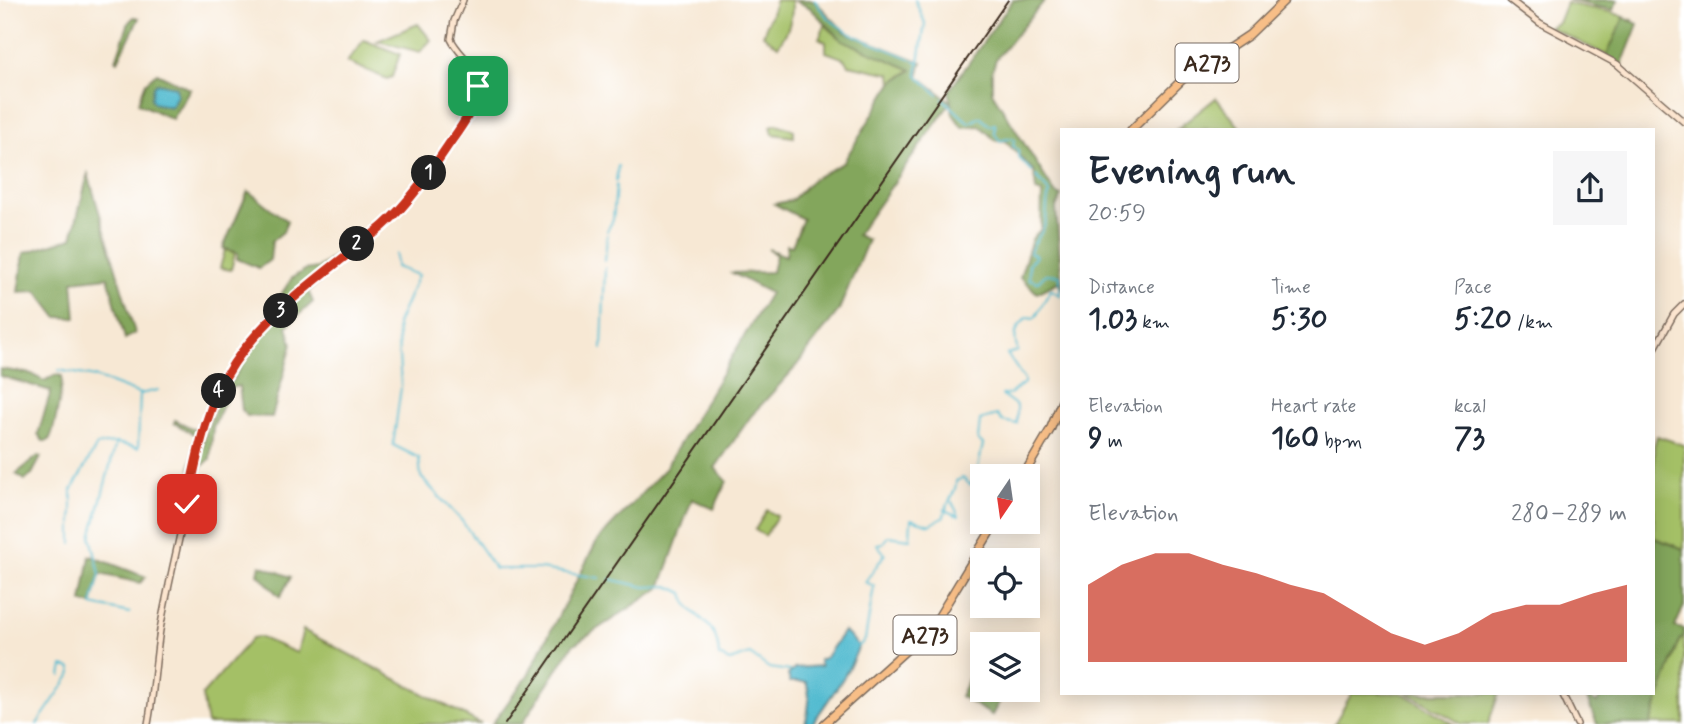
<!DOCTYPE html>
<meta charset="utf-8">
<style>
body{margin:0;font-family:Mynerve,sans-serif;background:#f6f6f7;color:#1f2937;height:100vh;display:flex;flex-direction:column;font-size:26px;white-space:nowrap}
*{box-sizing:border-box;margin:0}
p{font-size:23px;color:#747a83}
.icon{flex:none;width:38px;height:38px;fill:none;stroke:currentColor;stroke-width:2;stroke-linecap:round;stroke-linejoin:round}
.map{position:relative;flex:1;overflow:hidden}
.side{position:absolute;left:1060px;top:128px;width:595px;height:567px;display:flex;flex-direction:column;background:#fff;border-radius:0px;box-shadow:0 4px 18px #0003}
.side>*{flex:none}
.needle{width:46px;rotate:193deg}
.controls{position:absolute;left:970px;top:464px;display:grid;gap:14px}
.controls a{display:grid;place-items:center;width:70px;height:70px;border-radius:0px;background:#fff;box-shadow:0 4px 18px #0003;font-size:35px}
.pin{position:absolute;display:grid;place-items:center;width:60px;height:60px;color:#fff;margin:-30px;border-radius:14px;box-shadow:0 4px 10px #0006}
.km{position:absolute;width:35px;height:35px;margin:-18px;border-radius:50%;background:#222;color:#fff;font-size:19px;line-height:35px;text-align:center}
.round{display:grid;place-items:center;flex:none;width:74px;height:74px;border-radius:0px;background:#f6f6f7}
.headline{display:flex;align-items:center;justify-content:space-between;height:119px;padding:0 28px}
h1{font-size:38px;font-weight:700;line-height:52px}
.metrics{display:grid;grid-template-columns:repeat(3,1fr);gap:10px;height:119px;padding:7px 28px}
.metrics div{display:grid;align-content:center}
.metrics b{font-size:30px;font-weight:700}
.metrics small{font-size:19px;font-weight:400}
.metrics p{font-size:19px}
.chart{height:196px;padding:14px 28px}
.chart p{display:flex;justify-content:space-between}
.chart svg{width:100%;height:126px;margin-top:7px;fill:#c8321e;opacity:.7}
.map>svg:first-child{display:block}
.green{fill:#a4c066;stroke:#707542;stroke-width:2}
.forest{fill:#83a65b;stroke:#5f683c;stroke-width:2}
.water{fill:#52bbd0;stroke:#467277;stroke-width:2}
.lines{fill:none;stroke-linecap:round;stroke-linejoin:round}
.stream{stroke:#52bbd0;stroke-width:2}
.secondary-casing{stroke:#7d6c5e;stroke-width:8}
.primary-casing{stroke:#7d6c5e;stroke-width:10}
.secondary{stroke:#fce5cf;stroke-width:5}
.primary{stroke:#f7be87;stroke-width:7}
.rail{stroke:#3b2a1e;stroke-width:2}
.route-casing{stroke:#fff;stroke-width:14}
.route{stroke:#c8321e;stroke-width:9}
.labels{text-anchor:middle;stroke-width:5;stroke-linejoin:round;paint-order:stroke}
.shield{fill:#fff;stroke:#766a62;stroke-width:2}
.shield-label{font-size:23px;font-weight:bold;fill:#3b2a1e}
</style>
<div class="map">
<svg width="1684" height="724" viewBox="0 0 1684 724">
<rect width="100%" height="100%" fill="#fff"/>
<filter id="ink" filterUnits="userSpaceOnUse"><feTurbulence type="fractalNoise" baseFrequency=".0143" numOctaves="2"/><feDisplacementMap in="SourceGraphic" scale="14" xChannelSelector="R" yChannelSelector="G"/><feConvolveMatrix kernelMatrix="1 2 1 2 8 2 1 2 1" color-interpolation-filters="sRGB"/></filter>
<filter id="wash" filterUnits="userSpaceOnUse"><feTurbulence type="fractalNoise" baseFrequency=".00686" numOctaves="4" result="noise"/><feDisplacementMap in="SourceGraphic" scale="28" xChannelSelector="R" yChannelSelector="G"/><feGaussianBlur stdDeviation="1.57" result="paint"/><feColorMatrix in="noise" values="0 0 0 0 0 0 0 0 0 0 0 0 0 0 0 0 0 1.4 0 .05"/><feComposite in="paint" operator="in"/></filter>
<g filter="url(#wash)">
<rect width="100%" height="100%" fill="#f7e8d4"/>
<path class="green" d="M776,0H791C795,15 787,34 778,46L763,35Z
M1566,3L1614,13L1632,20L1614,59L1549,27L1558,23Z
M418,24L431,40L420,52L377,41Z
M825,25L842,40L912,69L892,83L891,74L849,65L845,59L826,52V42L819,38Z
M364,40L400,54L392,77L387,79L347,62Z
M1216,98L1241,129H1177Z
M777,124L794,130V137L773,134L771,126Z
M225,250L235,253L231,270L220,268Z
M1657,436L1684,445V549L1654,538V446Z
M767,510L777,516L765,536L755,530Z
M303,630L481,724H207L202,695L252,638L259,637L297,653Z
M1684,637V724H1650L1680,639Z
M1352,693H1402L1454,724H1334Z
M1408,693H1499L1488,724H1462Z"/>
<path class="forest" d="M793,0H814L845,32L922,62L918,76L951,102L857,235L868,240L839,310L793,370L751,416L715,468L727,481L714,509L692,499L660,588L573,645L522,724H492L528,675L597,541L664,470L770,293L732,273L772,272L776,255L768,249L786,256L787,245L792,246L803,219L774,204L792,200L813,179L843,163L892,83L912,70L842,40L809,7Z
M1013,0H1045L996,59L992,72V92L1055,193L1062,196L1056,208L1062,288L1058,282L1037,293L1020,277L1032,239L1041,229L1042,193L1036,191L1034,171L1005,141H996L980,126L962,127L953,114L949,91Z
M1568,0H1618L1613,10Z
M134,17L139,18L118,61L116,60L129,22Z
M1624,17L1638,24L1621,67L1606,57Z
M157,73L190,89L172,119L138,103L146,82Z
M88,174L135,333L125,339L108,277L73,281L76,318L57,317L37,291L18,292L24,253L72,238Z
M248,191L287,221L283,232L272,241L270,260L259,268L237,259L238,253L223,248Z
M353,242L326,266L324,278L308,291L313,302L287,326L292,344L272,417L247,416L242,410L239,386L231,388L213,427L210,459L197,471L206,432L219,400L247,358L272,308L292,278L305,270L318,268Z
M0,369L32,374L44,381L55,375L62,376C63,384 54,436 48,441H43L38,434L51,391L0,376Z
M175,420L200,432L192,470H190L196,435L174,423Z
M38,456L41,457L32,474L25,480L16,474Z
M1654,538L1684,549V606L1675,627L1684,629V637L1680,639L1650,724H1597L1586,696L1597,703L1602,693H1654Z
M90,556H91L146,577L140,583L100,574L92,605L82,602Z
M260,565L291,577L280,597L258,574Z
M973,670L982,675V690H1006L992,715L960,696Z"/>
<path class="water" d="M157,83L176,87L177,95L171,107L154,103L151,99L153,86Z
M844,631L859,646C847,677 830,697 812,724H805C809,712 811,694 806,682H790L788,675L795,668L821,666L819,660L826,657Z"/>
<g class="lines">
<path class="stream" d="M815,0C834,37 883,44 918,62
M915,0L925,23L917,75L938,94
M943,99L969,123L980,117L990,126L995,124V134L1000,141L1011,138L1014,140L1013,146L1018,150V157L1032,172
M616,181L618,166
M607,231L613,220L616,185
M396,254V267L418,275L397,324L401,387L393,445L419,458L421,477L462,521L495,569H540L600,578
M605,261L607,235
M602,349L605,268
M59,370L95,377L140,394L158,390
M116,443L91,537L100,574L92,605L130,613
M944,510L959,516L952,502
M72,543V490L97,445L116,443L138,448L140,394
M610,579L645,587L668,586L683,593C691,623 717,615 719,656L730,661L750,654L769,668L790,671
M859,646L865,640L874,586L865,582L885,554L877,544L883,543L888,536L910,539L911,519L930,525L944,517C944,504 957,495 956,481L963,478L970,485L976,478L983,444L978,440L980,420L997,415L1002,421L1017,424V406L1002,395L1010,394L1024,383V379L1007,354L1018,351C1012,335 1016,328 1027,317L1035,318L1051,289L1060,296V275L1046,274L1038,282L1029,279V263L1037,256L1030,253C1032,243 1040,237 1044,227C1049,216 1044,204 1050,193L1036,176
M37,724L72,673L71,668L63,666L61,676"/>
</g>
</g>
<g filter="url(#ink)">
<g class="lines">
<g class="secondary-casing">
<path id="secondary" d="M1510,0L1540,23L1617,64L1684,122
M1654,350L1674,314L1684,304
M1562,693L1577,724
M148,724C154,693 155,661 160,630C167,590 177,550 185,511C194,469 202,427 220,389C253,318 326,274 383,226C408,204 480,115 478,83C476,63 459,56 451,39L454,21L463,0"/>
</g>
<g class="primary-casing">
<path id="primary" d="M1131,130L1184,78L1249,35L1285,0
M1023,476L1050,430L1062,401
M824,724L933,626L996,522"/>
</g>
<use href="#secondary" class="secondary"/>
<use href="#primary" class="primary"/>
<path class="rail" d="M505,724L1008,0"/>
</g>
</g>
<g class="lines" filter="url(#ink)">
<g class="route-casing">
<path id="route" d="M187,504C197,456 206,404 234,363C273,306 332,269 383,226C408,204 429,174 447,147C461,127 474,111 478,86"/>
</g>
<use href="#route" class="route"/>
</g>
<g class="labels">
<g class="shield">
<rect x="1175.5" y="43.5" width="63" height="39" rx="5"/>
<rect x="893.5" y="615.5" width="63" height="39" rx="5"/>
</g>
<g class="shield-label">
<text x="1207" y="71">A273</text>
<text x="925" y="643">A273</text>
</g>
</g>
</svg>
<div class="controls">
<a><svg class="needle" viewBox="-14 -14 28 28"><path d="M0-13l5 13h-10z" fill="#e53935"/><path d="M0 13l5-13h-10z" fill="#747a83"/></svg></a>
<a><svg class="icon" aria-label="locate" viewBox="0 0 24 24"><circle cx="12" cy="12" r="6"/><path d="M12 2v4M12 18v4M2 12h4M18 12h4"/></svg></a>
<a><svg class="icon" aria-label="layers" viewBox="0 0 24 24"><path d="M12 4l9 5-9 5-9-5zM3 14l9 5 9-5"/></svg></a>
</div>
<div class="pin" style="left:478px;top:86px;background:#1e9e55"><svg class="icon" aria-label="arrive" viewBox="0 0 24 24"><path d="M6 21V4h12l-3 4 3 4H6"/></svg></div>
<div class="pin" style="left:187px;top:504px;background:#d93025"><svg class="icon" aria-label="check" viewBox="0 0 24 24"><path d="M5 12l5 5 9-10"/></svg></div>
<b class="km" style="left:429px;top:173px">1</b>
<b class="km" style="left:357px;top:244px">2</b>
<b class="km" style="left:281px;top:311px">3</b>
<b class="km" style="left:219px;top:391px">4</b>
<section class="side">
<div class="headline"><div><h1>Evening run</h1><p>20:59</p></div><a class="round"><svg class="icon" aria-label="share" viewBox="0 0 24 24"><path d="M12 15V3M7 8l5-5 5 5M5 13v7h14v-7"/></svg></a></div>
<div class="metrics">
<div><p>Distance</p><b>1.03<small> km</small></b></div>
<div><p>Time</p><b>5:30</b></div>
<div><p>Pace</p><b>5:20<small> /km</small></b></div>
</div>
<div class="metrics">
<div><p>Elevation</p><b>9<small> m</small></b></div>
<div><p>Heart rate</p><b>160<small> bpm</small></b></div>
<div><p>kcal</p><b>73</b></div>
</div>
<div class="chart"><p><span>Elevation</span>280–289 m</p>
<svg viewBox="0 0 160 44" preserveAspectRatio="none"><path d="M0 44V17L10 10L20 6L30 6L40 10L50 13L60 17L70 20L80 27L90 34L100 38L110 34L120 27L130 24L140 24L150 20L160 17V44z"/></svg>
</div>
</section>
</div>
